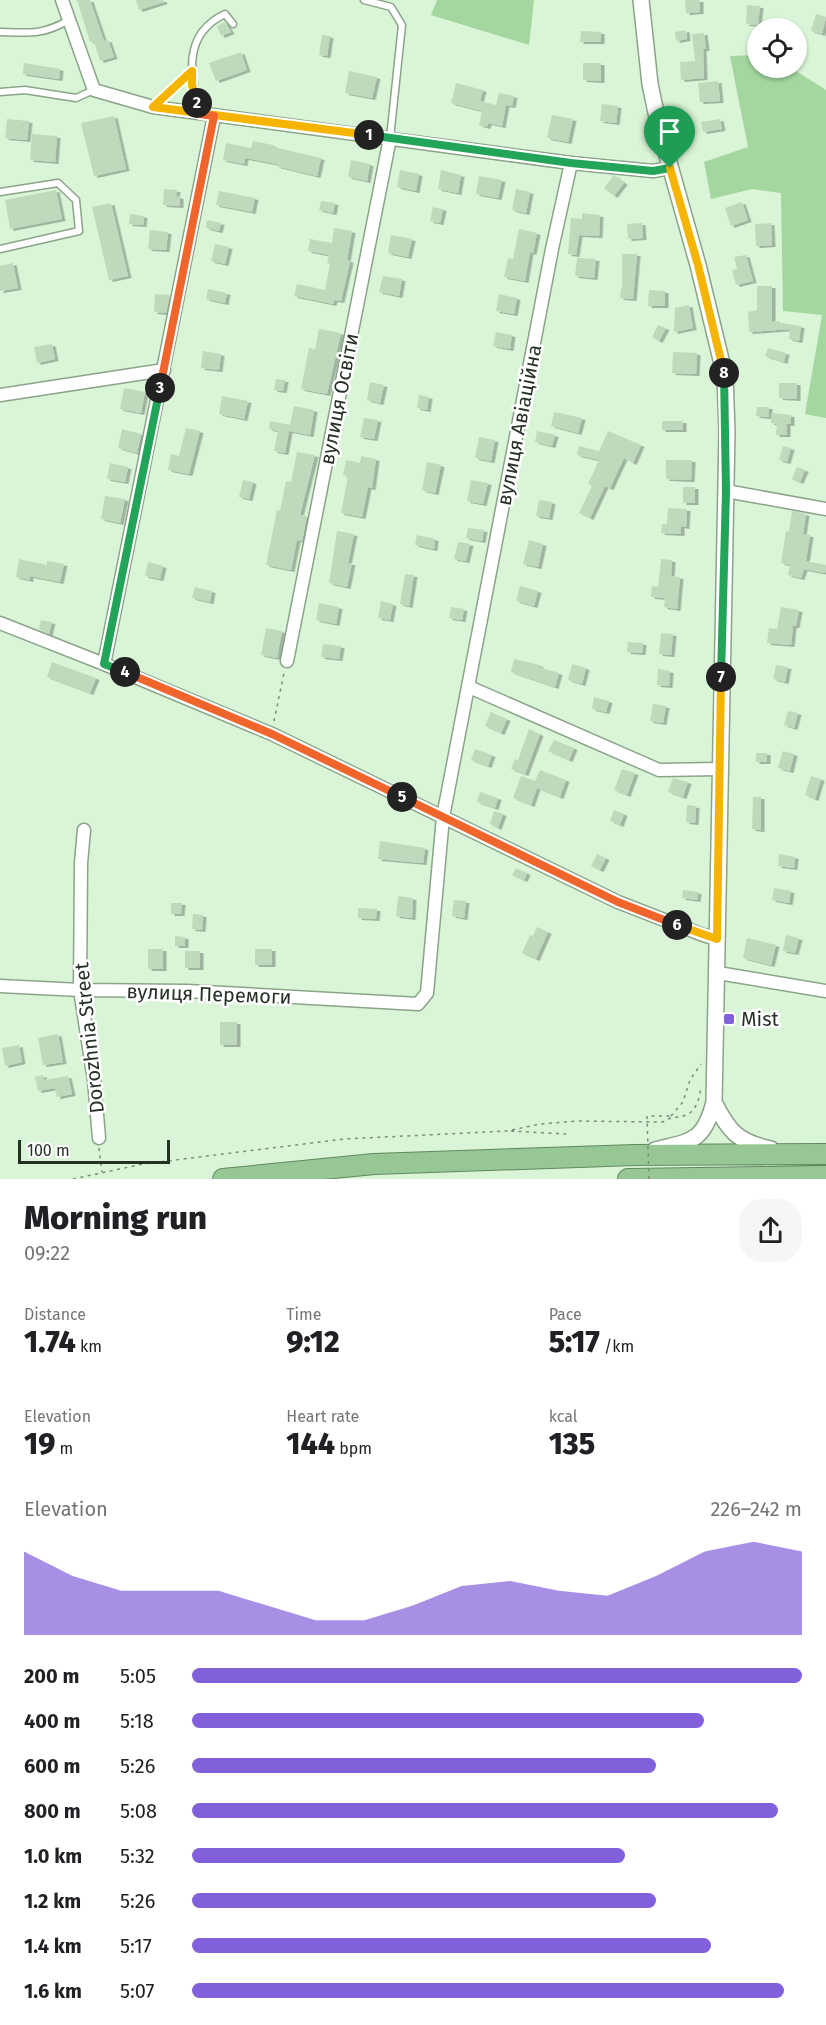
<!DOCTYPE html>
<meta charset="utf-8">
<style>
body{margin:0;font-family:"Fira Sans",sans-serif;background:#f6f6f6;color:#202124;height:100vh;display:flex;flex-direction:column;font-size:22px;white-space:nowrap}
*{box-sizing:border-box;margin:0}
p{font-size:20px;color:#757577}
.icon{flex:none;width:33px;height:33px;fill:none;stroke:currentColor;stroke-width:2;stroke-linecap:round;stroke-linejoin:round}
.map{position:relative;height:1179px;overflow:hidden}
.panel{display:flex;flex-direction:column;background:#fff;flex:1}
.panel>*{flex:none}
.tools{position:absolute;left:747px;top:18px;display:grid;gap:12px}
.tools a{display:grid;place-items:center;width:60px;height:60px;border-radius:50%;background:#fff;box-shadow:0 2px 4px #0004;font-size:30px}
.scale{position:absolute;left:18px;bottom:15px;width:152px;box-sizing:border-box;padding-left:6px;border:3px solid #263126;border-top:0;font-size:16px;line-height:21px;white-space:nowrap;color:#263126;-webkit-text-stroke:4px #fff;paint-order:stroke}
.pin{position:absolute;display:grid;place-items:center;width:51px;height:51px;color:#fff;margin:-62px -26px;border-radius:50% 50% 50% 0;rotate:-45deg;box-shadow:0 0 6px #0007}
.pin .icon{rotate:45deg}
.km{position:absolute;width:30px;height:30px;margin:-15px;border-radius:50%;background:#222;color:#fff;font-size:16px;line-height:30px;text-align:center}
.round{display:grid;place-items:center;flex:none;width:63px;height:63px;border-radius:24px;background:#f6f6f6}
.head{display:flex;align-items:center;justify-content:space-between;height:102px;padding:0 24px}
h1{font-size:33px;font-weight:800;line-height:45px}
.figures{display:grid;grid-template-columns:repeat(3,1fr);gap:9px;height:102px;padding:6px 24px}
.figures div{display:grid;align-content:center}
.figures b{font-size:30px;font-weight:800}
.figures small{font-size:16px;font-weight:400}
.figures p{font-size:16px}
.chart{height:168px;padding:12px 24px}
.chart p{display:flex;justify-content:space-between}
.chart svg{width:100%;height:108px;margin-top:6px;fill:#8360db;opacity:.7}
ul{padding:0 24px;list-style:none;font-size:20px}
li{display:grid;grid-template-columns:96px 72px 1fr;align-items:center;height:45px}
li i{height:15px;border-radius:8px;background:#8360db}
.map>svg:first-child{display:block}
.green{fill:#a3d79f}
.building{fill:#bfd9bd;filter:url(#shadow)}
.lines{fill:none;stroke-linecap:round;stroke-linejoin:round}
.service-casing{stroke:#8ba489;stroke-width:9}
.minor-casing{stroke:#8ba489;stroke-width:15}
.tertiary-casing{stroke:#8ba489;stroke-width:18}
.trunk-casing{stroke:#60895e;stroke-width:22}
.path{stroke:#798c78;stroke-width:1.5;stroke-dasharray:3 4.5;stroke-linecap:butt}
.service{stroke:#fff;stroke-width:6}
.minor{stroke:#fff;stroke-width:12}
.tertiary{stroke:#fff;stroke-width:15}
.trunk{stroke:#98c796;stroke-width:20}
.path-bridge{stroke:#798c78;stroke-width:1.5;stroke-dasharray:3 4.5;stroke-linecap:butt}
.split-1-casing{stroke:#fff;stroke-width:12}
.split-2-casing{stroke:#fff;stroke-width:12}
.split-3-casing{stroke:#fff;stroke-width:12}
.split-4-casing{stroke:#fff;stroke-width:12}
.split-5-casing{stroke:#fff;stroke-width:12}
.split-6-casing{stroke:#fff;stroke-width:12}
.split-7-casing{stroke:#fff;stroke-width:12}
.split-8-casing{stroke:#fff;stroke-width:12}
.split-9-casing{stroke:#fff;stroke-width:12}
.split-1{stroke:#22a559;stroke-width:8}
.split-2{stroke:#f5b400;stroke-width:8}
.split-3{stroke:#f0652b;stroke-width:8}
.split-4{stroke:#22a559;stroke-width:8}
.split-5{stroke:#f0652b;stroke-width:8}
.split-6{stroke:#f0652b;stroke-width:8}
.split-7{stroke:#f5b400;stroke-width:8}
.split-8{stroke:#22a559;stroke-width:8}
.split-9{stroke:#f5b400;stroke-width:8}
.poi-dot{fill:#8360db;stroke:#fff;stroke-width:2}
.labels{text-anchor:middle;stroke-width:5;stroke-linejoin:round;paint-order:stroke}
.street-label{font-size:20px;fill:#263126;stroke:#fff}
.poi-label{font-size:20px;fill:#263126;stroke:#fff;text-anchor:start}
</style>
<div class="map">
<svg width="826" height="1179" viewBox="0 0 826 1179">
<defs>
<filter id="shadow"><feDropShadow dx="3.5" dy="2" stdDeviation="0" flood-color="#0004"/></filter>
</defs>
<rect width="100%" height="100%" fill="#d9f4d7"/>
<path class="green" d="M437,0H534L529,45L431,15Z
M757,55L758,68H791L826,90V418L805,414L822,315L783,311L781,193L752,189L711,199L704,162L748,147L730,56Z"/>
<path class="building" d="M77,0H90L104,41L108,40L114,57L100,61L94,41L90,42Z
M136,0H163L164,2L139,10Z
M685,0H700V12L686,13Z
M747,5L760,6L758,25L746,24Z
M816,14L826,17L822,34L811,31Z
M225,22L231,32L221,36L217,26Z
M686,30L687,39L676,41L675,32Z
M581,31L601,32V42H580Z
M704,33L706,49H703L704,78L681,80L680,62L695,61L692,34Z
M322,35L330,36L327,56L319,55Z
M241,52L247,70L216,81L209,63Z
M24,63L60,69L59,79L23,74Z
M583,63H601V81L583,80Z
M349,71L377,77L372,98L345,93Z
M718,81L720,101L700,102L698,83Z
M456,83L483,90L480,101L496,105L499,93L514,96L512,106L506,105L502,126L488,123L487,127L479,125L482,111L451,103Z
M602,104L618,106L616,123L600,121Z
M552,115L573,119L568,142L547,138Z
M114,116L126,169L94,176L81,123Z
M7,119L29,121L27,140L5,138Z
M720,119L722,129L703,132L701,122Z
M32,134L57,136L55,162L30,160Z
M253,141L273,145V147L321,158L317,176L276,166L277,164L245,158L244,164L223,160L226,143L251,148Z
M351,160L370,164L367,181L348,177Z
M400,170L419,174L416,191L397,187Z
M441,170L461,175L458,193L438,189Z
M614,175L624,183L614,196L604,188Z
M479,176L502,180L498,198L476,194Z
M164,189L177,190L176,196L180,197V206L163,205Z
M516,189L530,192L526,213L512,210Z
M56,190L62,219L10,229L5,200Z
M219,191L255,198L252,212L216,205Z
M321,201L335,203L333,213L319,210Z
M742,202L748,220L731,226L725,208Z
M111,203L128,276L109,280L92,207Z
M433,207L443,209L440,223L430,221Z
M582,213L600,215L599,236L579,235L576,255L568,254L571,218L582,219Z
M130,214L144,216L143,225L129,224Z
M207,220L221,223L219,231L206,228Z
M642,223L643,238L628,239L627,224Z
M771,223L772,245L756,246L755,224Z
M334,228L352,231L347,260L350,261L341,301L334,300L333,304L294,296L297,284L325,290L330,264L327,263L329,255L308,251L310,239L332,243Z
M519,229L537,233L533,253L530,252L525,281L504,277L508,258L513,259Z
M150,230L168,232L166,250L148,249Z
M391,235L412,239L408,257L388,253Z
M215,244L229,247L225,264L211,261Z
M622,254H637L633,299L620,298L621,288L622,289Z
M746,255L753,281L736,285L732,270L737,269L734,257Z
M577,258L596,259L594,278L575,276Z
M13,263L18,288L0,291V266Z
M383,276L402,279L399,296L379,292Z
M757,286H772V322L780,321V323L801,326L799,341L789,339L790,329L749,332L748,312L757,310Z
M208,289L227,293L225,303L206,299Z
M649,290L665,291V306H648Z
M155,294L170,295L166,313L154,312Z
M499,294L517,298L514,314L496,311Z
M689,305L693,328L674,332L675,308Z
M658,325L666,328L659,341L652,337Z
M319,329L341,333L327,394L301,389L309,348L315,349Z
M496,332L512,335L510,349L493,346Z
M52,344L55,359L37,363L34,347Z
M768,348L786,353L784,362L765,356Z
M203,351L221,354L219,370L201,368Z
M673,352L697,353L696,374L672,373Z
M276,379L285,380L283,391L274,390Z
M370,382L384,385L380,403L367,400Z
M779,383H797V399L779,398Z
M124,388L145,392L141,413L120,409Z
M419,395L429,397L427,410L417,408Z
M222,396L248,401L244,419L219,414Z
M294,406L314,410L310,435L289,431L285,453L274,451L278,431L269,429L270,421L290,425Z
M757,407H769V417L756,416Z
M554,412L582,418L578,433L551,426Z
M771,413L791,415V424H787V435H776L777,424L771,423Z
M364,418L378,420L374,439L360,437Z
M662,421H683V430H662Z
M186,428L200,431L189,474L168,470L171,454L179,456Z
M122,429L141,434L137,453L118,448Z
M537,431L555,435L552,446L535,442Z
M608,431L641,445L633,463L624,458L610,488L605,486L590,518L579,513L592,486L588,484L599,460L577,455L579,446L599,451Z
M479,437L495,440L491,461L475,458Z
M783,446L791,448L787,462L779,460Z
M297,452L315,455L300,515L307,516L302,541L297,540L291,570L266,565L277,510L280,511L286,481L291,482Z
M361,456L376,459L372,488L368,487L362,517L341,513L348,476L343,475L346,460L360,463Z
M666,460H692L691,480L666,479Z
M427,462L441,465L435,493L422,490Z
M110,463L128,467L125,482L107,479Z
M797,467L805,470L800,482L792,479Z
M243,480L253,482L249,499L239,497Z
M471,480L488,483L483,504L467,501Z
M683,487H695V503H683Z
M105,496L125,499L120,523L101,519Z
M539,500L552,502L549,518L536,516Z
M668,508L687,509L686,527L681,526V534L661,533L662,524H667Z
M792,511L806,514L803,534L810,535L806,561L826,565L825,573L804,569L801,578L788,575L790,565L781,563L786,531L789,532Z
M468,528L484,530L482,541L466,538Z
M337,531L354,534L348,563H352L347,587L329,583Z
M417,535L435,539L434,549L415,545Z
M529,540L543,544L538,567L523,564Z
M458,542L470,544L466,561L454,559Z
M19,559L47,565V561L64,564L60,582L30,576V580L16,577Z
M661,559L672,560L671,576L680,577L677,609L664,607L665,598L651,597L652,586L658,587Z
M148,562L163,566L160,579L145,576Z
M405,574L414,575L409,606L400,604Z
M520,586L538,591L534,606L516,601Z
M195,587L212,591L210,602L192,598Z
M381,601L393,604L390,620L378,618Z
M319,603L339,607L336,624L316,620Z
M451,607L464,609L462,620L449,618Z
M781,607L799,610L796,626H793L791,645L767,643L769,628L777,629Z
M41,620L52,622L49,634L39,629Z
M266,628L282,631L277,658L261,655Z
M661,633L673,634L671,655L659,654Z
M628,642L643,643L642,653L627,652Z
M323,644L341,646L339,659L321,657Z
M514,659L540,665L539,667L559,673L555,687L511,672Z
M52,662L96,678L90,693L47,677Z
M572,664L586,668L582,684L568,680Z
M776,665L788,667L785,682L773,679Z
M658,669L670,671L669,686L657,685Z
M594,697L609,701L606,712L592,709Z
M653,704L666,706L663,723L650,721Z
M788,711L798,713L794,728L784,725Z
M491,712L507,719L501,733L485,726Z
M529,729L540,734L525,774L511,769L515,759L518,760Z
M554,740L574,748L569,760L548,751Z
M475,749L492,755L488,766L471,760Z
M783,751L794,754L790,771L778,768Z
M756,753H767V762H756Z
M622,769L635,773L627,795L614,790Z
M540,770L566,780L560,797L537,788L531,805L513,798L521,776L535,781Z
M811,776L821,779L815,799L805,795Z
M673,778L688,782L683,797L668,792Z
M480,792L498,798L495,808L477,802Z
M753,797H761V830L752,829Z
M687,805L696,806L695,823L686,822Z
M614,810L624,814L620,825L610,821Z
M494,811L503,814L498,828L490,824Z
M380,841L425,848L423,863L378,859Z
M597,854L606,858L600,870L591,866Z
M779,854L795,857L794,868L778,866Z
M516,868L527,873L524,880L512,875Z
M774,888L791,891L789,903L772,900Z
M683,890L698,892L697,900L682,898Z
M398,896L413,898L412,918L396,916Z
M454,900L466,901L464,918L452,916Z
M171,903H182L181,914H171Z
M358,908L377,909L376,919L358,918Z
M193,914L203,915L202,930L192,929Z
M537,927L548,932L536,959L522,953L530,935L533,936Z
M786,935L799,938L795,953L783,951Z
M175,936L185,937V946H175Z
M747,938L776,945L771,965L743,958Z
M148,949H163V969H148Z
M255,949H272V965H255Z
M185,951H200V968H185Z
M220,1022H237V1045H220Z
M58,1034L63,1062L43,1065L38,1038Z
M19,1045L22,1062L5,1066L2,1048Z
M43,1075L44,1080L68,1076L72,1094L57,1097L55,1088L38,1091L35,1077Z"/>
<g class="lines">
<g class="service-casing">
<path id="service" d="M364,0L391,7L402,25L390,138
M0,32C30,33 43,35 69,20
M0,92L25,90L76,98L94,90
M200,114C190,76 182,34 225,14L233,24
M0,192L58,183L76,200L79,231L0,249"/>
</g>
<g class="minor-casing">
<path id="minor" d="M62,0L94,90L153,107L571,163L653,171L670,168
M0,395L164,370
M726,491L826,509
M0,623L104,664L272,734L618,902L703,935L717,939
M287,661L390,138
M104,664L214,116
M469,687L659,770L719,769
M84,830L81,863L80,990L94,1080L99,1138
M718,973L826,991
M0,986L80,990L187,991L418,1004L427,993L443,817L552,249L571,163"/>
</g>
<g class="tertiary-casing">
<path id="tertiary" d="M641,0L650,84L659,127L698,265L725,376L727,432L714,1102C704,1142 691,1141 655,1150
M714,1102C729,1132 738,1142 771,1149"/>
</g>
<g class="trunk-casing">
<path id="trunk" d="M223,1179L374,1164L635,1155L826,1154
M628,1179L826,1176"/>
</g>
<path class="path" d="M165,97L184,80
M274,721L284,673
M671,1116L683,1102L690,1080L701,1064
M511,1131L566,1134
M99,1148L102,1172
M73,1179L143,1164L344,1139L507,1131L540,1124L576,1121L663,1122C673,1115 677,1119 686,1115C697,1111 700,1096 701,1086"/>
<use href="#service" class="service"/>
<use href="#minor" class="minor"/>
<use href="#tertiary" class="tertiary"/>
<use href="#trunk" class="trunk"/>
<path class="path-bridge" d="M649,1179L647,1116H671"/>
</g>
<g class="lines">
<g class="split-1-casing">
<path id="split-1" d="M369,135L571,163L653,171L670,168"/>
</g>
<g class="split-2-casing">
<path id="split-2" d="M197,103L192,85V71L153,107L369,135"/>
</g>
<g class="split-3-casing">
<path id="split-3" d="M160,388L214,116L200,114L197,103"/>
</g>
<g class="split-4-casing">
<path id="split-4" d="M125,672L104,664L160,388"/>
</g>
<g class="split-5-casing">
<path id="split-5" d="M125,672L272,734L402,797"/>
</g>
<g class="split-6-casing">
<path id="split-6" d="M402,797L618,902L677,925"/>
</g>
<g class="split-7-casing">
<path id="split-7" d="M677,925L717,939L721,677"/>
</g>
<g class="split-8-casing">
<path id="split-8" d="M721,677L726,491L724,373"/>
</g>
<g class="split-9-casing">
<path id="split-9" d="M670,168L698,265L724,373"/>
</g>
<use href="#split-1" class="split-1"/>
<use href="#split-2" class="split-2"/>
<use href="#split-3" class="split-3"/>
<use href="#split-4" class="split-4"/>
<use href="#split-5" class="split-5"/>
<use href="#split-6" class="split-6"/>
<use href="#split-7" class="split-7"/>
<use href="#split-8" class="split-8"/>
<use href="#split-9" class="split-9"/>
</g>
<rect class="poi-dot" x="723" y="1013" width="12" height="12" rx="3"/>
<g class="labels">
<g class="street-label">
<text transform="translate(339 399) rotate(-79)" y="7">вулиця Освіти</text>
<text transform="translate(519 425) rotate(-79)" y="7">вулиця Авіаційна</text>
<text transform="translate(209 994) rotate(2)" y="7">вулиця Перемоги</text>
<text transform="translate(89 1038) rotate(-96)" y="7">Dorozhnia Street</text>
</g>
<g class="poi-label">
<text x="741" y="1026">Mist</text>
</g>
</g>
</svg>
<div class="tools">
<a><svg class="icon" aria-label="locate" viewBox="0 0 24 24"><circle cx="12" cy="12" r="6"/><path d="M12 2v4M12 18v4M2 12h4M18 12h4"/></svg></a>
</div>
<div class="scale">100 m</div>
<div class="pin" style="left:670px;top:168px;background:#1e9e55"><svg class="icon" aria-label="arrive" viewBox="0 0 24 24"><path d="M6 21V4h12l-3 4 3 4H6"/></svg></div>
<b class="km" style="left:369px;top:135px">1</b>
<b class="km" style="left:197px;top:103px">2</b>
<b class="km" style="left:160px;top:388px">3</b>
<b class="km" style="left:125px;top:672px">4</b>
<b class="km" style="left:402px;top:797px">5</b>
<b class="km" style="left:677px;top:925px">6</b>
<b class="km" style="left:721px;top:677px">7</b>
<b class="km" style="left:724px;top:373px">8</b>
</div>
<section class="panel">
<div class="head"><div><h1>Morning run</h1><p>09:22</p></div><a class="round"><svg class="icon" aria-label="share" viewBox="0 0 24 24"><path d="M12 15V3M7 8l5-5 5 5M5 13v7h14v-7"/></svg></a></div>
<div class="figures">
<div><p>Distance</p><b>1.74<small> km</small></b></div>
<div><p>Time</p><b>9:12</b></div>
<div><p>Pace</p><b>5:17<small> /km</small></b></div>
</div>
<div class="figures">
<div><p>Elevation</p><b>19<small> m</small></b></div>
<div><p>Heart rate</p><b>144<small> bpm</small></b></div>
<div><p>kcal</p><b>135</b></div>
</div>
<div class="chart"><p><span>Elevation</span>226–242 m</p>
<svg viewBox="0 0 160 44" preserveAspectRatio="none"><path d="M0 44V10L10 20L20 26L30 26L40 26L50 32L60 38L70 38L80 32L90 24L100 22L110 26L120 28L130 20L140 10L150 6L160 10V44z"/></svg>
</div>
<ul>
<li><b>200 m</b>5:05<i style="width:100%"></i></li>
<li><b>400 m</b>5:18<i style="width:84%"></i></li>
<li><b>600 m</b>5:26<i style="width:76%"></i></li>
<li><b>800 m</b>5:08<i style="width:96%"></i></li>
<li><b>1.0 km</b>5:32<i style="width:71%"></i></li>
<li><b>1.2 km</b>5:26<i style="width:76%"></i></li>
<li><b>1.4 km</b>5:17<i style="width:85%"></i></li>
<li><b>1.6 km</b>5:07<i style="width:97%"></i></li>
</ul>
</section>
